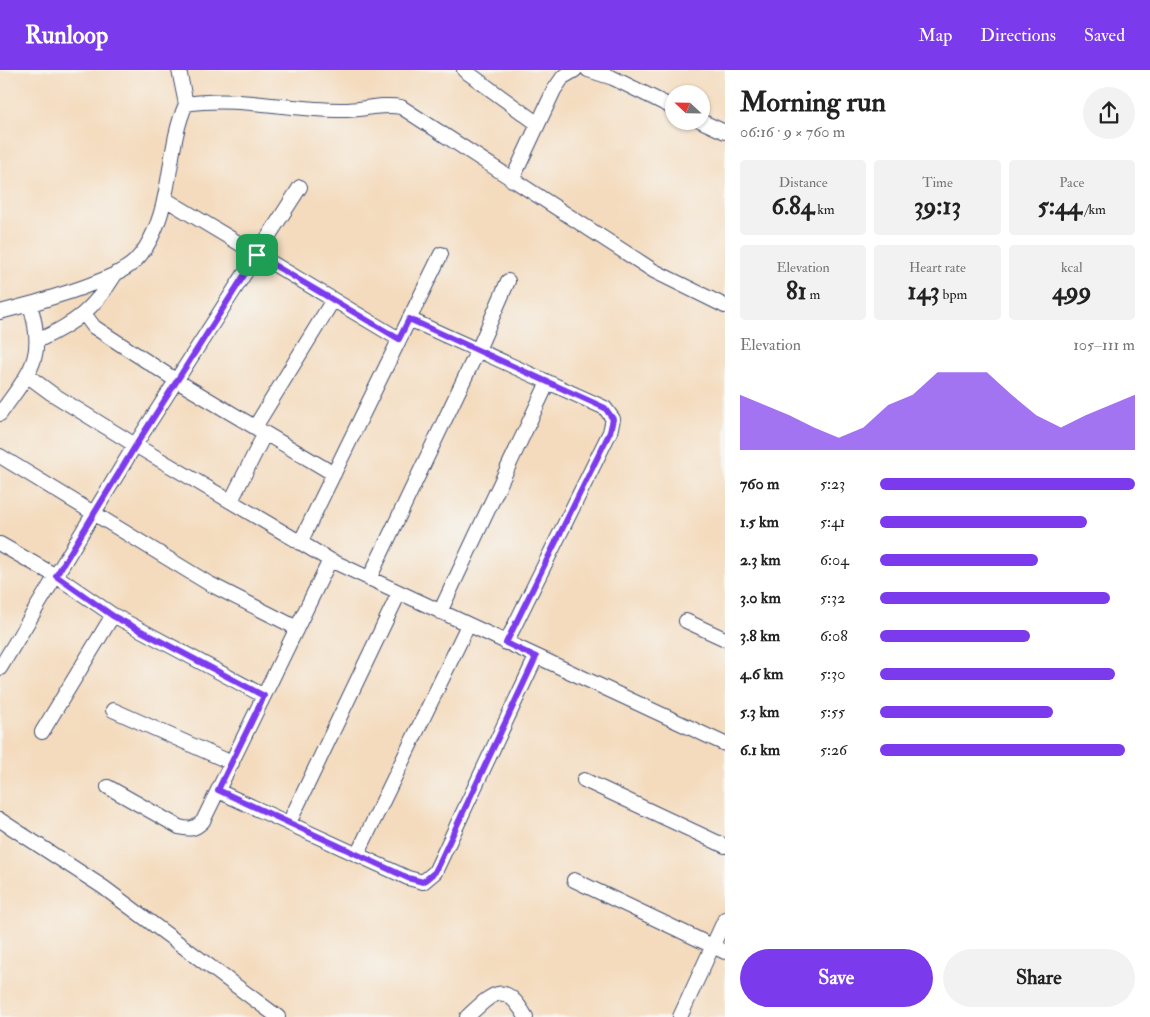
<!DOCTYPE html>
<meta charset="utf-8">
<style>
body{margin:0;font-family:"IM FELL Double Pica",serif;background:#f2f2f2;color:#222;height:100vh;display:flex;flex-direction:column;font-size:19px;white-space:nowrap}
*{box-sizing:border-box;margin:0}
p{font-size:16px;color:#767676}
.icon{flex:none;width:28px;height:28px;fill:none;stroke:currentColor;stroke-width:2;stroke-linecap:round;stroke-linejoin:round}
.map{position:relative;flex:1;overflow:hidden}
.drawer{display:flex;flex-direction:column;background:#fff;width:425px}
.drawer>*{flex:none}
.needle{width:32px;rotate:292deg}
.tools{position:absolute;left:665px;top:15px;display:grid;gap:10px}
.tools a{display:grid;place-items:center;width:45px;height:45px;border-radius:50%;background:#fff;box-shadow:0 1px 4px #0004;font-size:25px}
.pin{position:absolute;display:grid;place-items:center;width:42px;height:42px;color:#fff;margin:-21px;border-radius:10px;box-shadow:0 2px 8px #0006}
.round{display:grid;place-items:center;flex:none;width:52px;height:52px;border-radius:26px;background:#f2f2f2}
.summary{display:flex;align-items:center;justify-content:space-between;height:85px;padding:0 15px}
h1{font-size:28px;font-weight:700;line-height:38px}
.stats{display:grid;grid-template-columns:repeat(3,1fr);gap:8px;height:85px;padding:5px 15px}
.stats div{display:grid;align-content:center;border-radius:5px;background:#f2f2f2;text-align:center}
.stats b{font-size:25px;font-weight:700}
.stats small{font-size:14px;font-weight:400}
.stats p{font-size:14px}
.chart{height:140px;padding:10px 15px}
.chart p{display:flex;justify-content:space-between}
.chart svg{width:100%;height:90px;margin-top:5px;fill:#7c3aed;opacity:.7}
.action{display:flex;gap:10px;margin-top:auto;padding:10px 15px}
.action a{flex:1;height:58px;border-radius:30px;background:#7c3aed;color:#fff;font-size:20px;font-weight:700;line-height:58px;text-align:center}
.action a+a{background:#f2f2f2;color:#222}
ul{padding:0 15px;list-style:none;font-size:16px}
li{display:grid;grid-template-columns:80px 60px 1fr;align-items:center;height:38px}
li i{height:12px;border-radius:6px;background:#7c3aed}
header{display:flex;align-items:center;gap:30px;box-sizing:border-box;height:70px;padding:0 25px;background:#7c3aed;color:#fff}
header strong{font-size:24px}
nav{display:flex;gap:28px;margin-inline-start:auto;font-size:18px}
main{display:flex;flex:1;min-height:0}
.map>svg:first-child{display:block}
.lines{fill:none;stroke-linecap:round;stroke-linejoin:round}
.minor-casing{stroke:#3c496c;stroke-width:16}
.minor{stroke:#fff;stroke-width:14}
.route-casing{stroke:#fff;stroke-width:10}
.route{stroke:#7c3aed;stroke-width:6}
</style>
<header>
<strong>Runloop</strong>
<nav><a>Map</a><a>Directions</a><a>Saved</a></nav>
</header>
<main>
<div class="map">
<svg width="725" height="947" viewBox="0 0 725 947">
<rect width="100%" height="100%" fill="#f6f6f2"/>
<filter id="ink" filterUnits="userSpaceOnUse"><feTurbulence type="fractalNoise" baseFrequency=".02" numOctaves="2"/><feDisplacementMap in="SourceGraphic" scale="10" xChannelSelector="R" yChannelSelector="G"/><feConvolveMatrix kernelMatrix="1 2 1 2 8 2 1 2 1" color-interpolation-filters="sRGB"/></filter>
<filter id="wash" filterUnits="userSpaceOnUse"><feTurbulence type="fractalNoise" baseFrequency=".0096" numOctaves="4" result="noise"/><feDisplacementMap in="SourceGraphic" scale="20" xChannelSelector="R" yChannelSelector="G"/><feGaussianBlur stdDeviation="1.12" result="paint"/><feColorMatrix in="noise" values="0 0 0 0 0 0 0 0 0 0 0 0 0 0 0 0 0 1.4 0 .05"/><feComposite in="paint" operator="in"/></filter>
<g filter="url(#wash)">
<rect width="100%" height="100%" fill="#f4dbbe"/>
</g>
<g filter="url(#ink)">
<g class="lines">
<g class="minor-casing">
<path id="minor" d="M179,0L186,34
M464,0L538,54
M588,0L613,8L674,38
M701,51L725,62
M512,110L554,20L563,7L575,0
M165,129L399,269
M0,242C29,235 116,211 135,191C151,175 161,148 165,126C172,95 173,63 186,34C237,26 289,40 340,40C361,41 379,33 401,37L654,201L725,236
M85,245L94,257L177,311L334,404
M409,249L605,338L613,349L610,362L506,573
M37,271C76,253 94,239 116,203
M28,306L51,323L135,375L330,490L725,674
M0,344C29,302 47,289 30,235
M255,357L333,230
M0,386L208,513L297,558
M231,431L265,363
M300,473L441,184
M0,474L56,506L113,545L264,626
M369,509L478,280L508,211
M440,542L548,312
M686,551L725,569
M0,598L135,375L300,117
M113,640L232,693
M42,662L113,545
M584,710L725,776
M108,717L179,757C190,760 195,759 203,751L330,490
M218,721L408,808L423,812L435,802L536,587
M0,750L103,817L278,947
M289,753L399,523
M357,785L468,555
M574,810L725,882
M467,947C494,922 504,910 526,947
M680,947L725,849"/>
</g>
<use href="#minor" class="minor"/>
</g>
</g>
<g class="lines" filter="url(#ink)">
<g class="route-casing">
<path id="route" d="M257,185L399,269L409,249L605,338L613,349L610,362L506,573L536,587L435,802L423,812L408,808L218,720L264,626L113,546L56,506L136,375Z"/>
</g>
<use href="#route" class="route"/>
</g>
</svg>
<div class="tools">
<a><svg class="needle" viewBox="-14 -14 28 28"><path d="M0-13l5 13h-10z" fill="#e53935"/><path d="M0 13l5-13h-10z" fill="#767676"/></svg></a>
</div>
<div class="pin" style="left:257px;top:185px;background:#1e9e55"><svg class="icon" aria-label="arrive" viewBox="0 0 24 24"><path d="M6 21V4h12l-3 4 3 4H6"/></svg></div>
</div>
<section class="drawer">
<div class="summary"><div><h1>Morning run</h1><p>06:16 · 9 × 760 m</p></div><a class="round"><svg class="icon" aria-label="share" viewBox="0 0 24 24"><path d="M12 15V3M7 8l5-5 5 5M5 13v7h14v-7"/></svg></a></div>
<div class="stats">
<div><p>Distance</p><b>6.84<small> km</small></b></div>
<div><p>Time</p><b>39:13</b></div>
<div><p>Pace</p><b>5:44<small> /km</small></b></div>
</div>
<div class="stats">
<div><p>Elevation</p><b>81<small> m</small></b></div>
<div><p>Heart rate</p><b>143<small> bpm</small></b></div>
<div><p>kcal</p><b>499</b></div>
</div>
<div class="chart"><p><span>Elevation</span>105–111 m</p>
<svg viewBox="0 0 160 44" preserveAspectRatio="none"><path d="M0 44V17L10 22L20 27L30 33L40 38L50 33L60 22L70 17L80 6L90 6L100 6L110 17L120 27L130 33L140 27L150 22L160 17V44z"/></svg>
</div>
<ul>
<li><b>760 m</b>5:23<i style="width:100%"></i></li>
<li><b>1.5 km</b>5:41<i style="width:81%"></i></li>
<li><b>2.3 km</b>6:04<i style="width:62%"></i></li>
<li><b>3.0 km</b>5:32<i style="width:90%"></i></li>
<li><b>3.8 km</b>6:08<i style="width:59%"></i></li>
<li><b>4.6 km</b>5:30<i style="width:92%"></i></li>
<li><b>5.3 km</b>5:55<i style="width:68%"></i></li>
<li><b>6.1 km</b>5:26<i style="width:96%"></i></li>
</ul>
<div class="action"><a>Save</a><a>Share</a></div>
</section>
</main>
